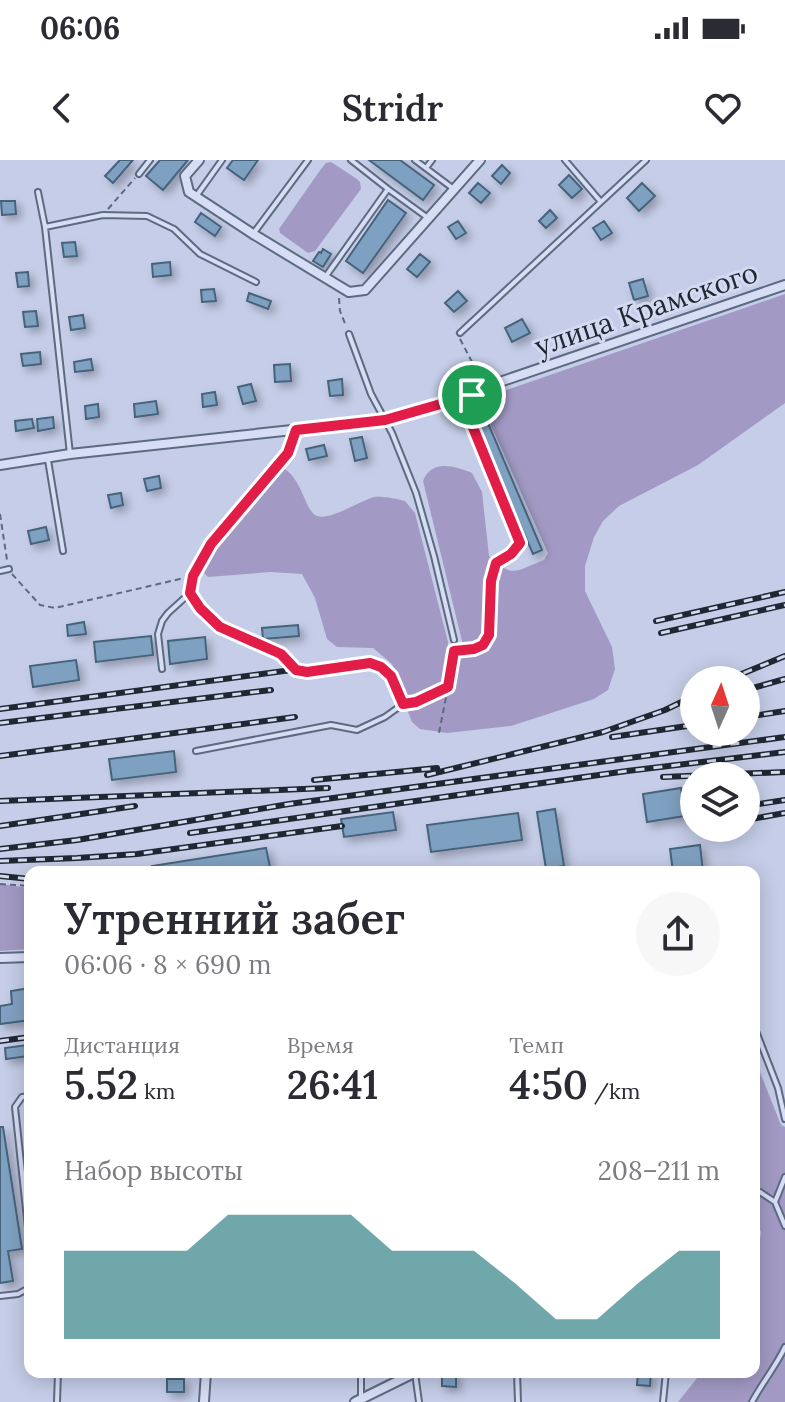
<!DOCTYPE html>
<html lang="ru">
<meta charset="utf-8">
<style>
body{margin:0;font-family:Lora,serif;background:#f7f7f7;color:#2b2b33;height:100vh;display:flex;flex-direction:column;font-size:30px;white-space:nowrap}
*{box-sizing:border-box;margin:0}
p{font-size:26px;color:#7c7c81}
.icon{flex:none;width:44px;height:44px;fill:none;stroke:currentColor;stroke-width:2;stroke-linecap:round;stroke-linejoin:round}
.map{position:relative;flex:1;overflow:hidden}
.side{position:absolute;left:24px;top:706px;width:736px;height:512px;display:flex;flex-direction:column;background:#fff;border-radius:16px;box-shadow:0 4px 20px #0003}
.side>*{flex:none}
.needle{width:52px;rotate:3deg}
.fabs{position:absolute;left:680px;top:506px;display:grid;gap:16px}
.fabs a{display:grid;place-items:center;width:80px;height:80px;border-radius:50%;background:#fff;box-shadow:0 4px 20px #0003;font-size:40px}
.pin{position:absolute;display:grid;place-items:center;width:68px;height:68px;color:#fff;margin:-34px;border:4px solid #fff;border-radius:50%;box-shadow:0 2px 8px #0007}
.round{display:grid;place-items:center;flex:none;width:84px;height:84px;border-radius:42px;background:#f7f7f7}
.headline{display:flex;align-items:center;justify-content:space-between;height:136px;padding:0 40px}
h1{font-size:44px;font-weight:600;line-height:60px}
.stats{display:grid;grid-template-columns:repeat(3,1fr);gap:12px;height:136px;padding:8px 40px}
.stats div{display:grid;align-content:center}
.stats b{font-size:40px;font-weight:600}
.stats small{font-size:22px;font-weight:400}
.stats p{font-size:22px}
.chart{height:224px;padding:16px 40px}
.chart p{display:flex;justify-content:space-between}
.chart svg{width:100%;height:144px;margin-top:8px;fill:#358287;opacity:.7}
.status{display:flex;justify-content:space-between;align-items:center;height:56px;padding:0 40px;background:#fff;direction:ltr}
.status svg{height:22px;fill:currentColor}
header{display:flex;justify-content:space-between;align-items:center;height:104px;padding:0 40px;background:#fff;font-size:36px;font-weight:600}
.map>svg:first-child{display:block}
.green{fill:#a29ac4}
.building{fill:#7fa1c1;stroke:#46637c;stroke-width:2;filter:url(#shadow)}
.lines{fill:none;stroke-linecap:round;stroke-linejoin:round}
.service-casing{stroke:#5d6b80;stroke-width:8}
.minor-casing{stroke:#5d6b80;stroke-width:12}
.path{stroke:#5d6b80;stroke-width:2;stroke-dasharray:6 4;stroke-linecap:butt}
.service{stroke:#d7ddf4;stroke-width:4}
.minor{stroke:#d7ddf4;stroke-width:8}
.rail-casing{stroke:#1f2832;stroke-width:6}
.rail{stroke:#d3d9f0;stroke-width:3;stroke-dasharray:9;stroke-linecap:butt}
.route-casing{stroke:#fff;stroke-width:16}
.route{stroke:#e11d48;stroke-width:10}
.labels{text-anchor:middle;stroke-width:6;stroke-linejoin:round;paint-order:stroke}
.street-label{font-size:28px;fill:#1f2832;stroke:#d3d9f0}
</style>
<div class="status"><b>06:06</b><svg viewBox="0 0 49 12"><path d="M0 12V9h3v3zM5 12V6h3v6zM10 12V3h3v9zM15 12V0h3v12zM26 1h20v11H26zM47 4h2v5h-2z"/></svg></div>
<header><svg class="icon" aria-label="back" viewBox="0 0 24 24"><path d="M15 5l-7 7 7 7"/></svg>Stridr<svg class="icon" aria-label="heart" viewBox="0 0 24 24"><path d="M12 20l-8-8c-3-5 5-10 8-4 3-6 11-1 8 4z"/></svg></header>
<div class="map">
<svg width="785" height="1242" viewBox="0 0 785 1242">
<defs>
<filter id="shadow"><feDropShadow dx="4.5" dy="4.5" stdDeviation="4" flood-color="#0004"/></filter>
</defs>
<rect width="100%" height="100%" fill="#c5cde8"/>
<path class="green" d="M331,2L357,19L360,22L361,29L315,91L308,93L280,73L279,69L321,9L326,3Z
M785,134V243L698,305L619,346L603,361L594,377L585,406V431L612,487L615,509L608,530L594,539L511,566L447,573L420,569L412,562L406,547L404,532L392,504L373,488L337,487L327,479L315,438L302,414L271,412L208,417L204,413C207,387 262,332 280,310L285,309C302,321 305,348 315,355C327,363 361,340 374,337C384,336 396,339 405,341L415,353L448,482L447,499L449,504L456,505L463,494L462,481L423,321C432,299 454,306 472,313L482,332L489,396C513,419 515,411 544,400L548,393L486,254L482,250L483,240L489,236Z
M0,724L30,728V789L0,791Z
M754,897L781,965L785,967V1242H678L702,1212H754V1117L761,1072L754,1054Z"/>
<path class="building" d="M120,0H133L113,23L105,16Z
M160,0H188L163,30L146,16Z
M233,0H258L244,20L227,8Z
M369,0H400L434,25L423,40Z
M502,5L510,13L501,24L492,16Z
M569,15L582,29L572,38L559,25Z
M478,23L490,33L481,43L469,33Z
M642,23L655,36L639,51L627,38Z
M388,40L406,53L363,113L346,101Z
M1,41H15L16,54L2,55Z
M550,50L557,58L546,68L539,61Z
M201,53L221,67L215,76L195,62Z
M458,61L466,73L456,79L448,67Z
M604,61L612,73L601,80L593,68Z
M75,82L77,96L64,97L62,83Z
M323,89L331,94L323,107L313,101L319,92L321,93Z
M420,94L430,102L417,117L407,109Z
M170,102L171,115L153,117L152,104Z
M28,112L29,126L18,127L16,113Z
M643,119L648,136L634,140L629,123Z
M214,129L216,141L202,142L201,130Z
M458,131L467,141L454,152L445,143Z
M249,133L271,141L268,149L247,141Z
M36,151L38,166L25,167L23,152Z
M83,155L85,168L71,170L69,157Z
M522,159L530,173L512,182L505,168Z
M40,192L41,204L23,206L21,194Z
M91,199L93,210L75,212L74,202Z
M290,204L291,221L275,222L274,205Z
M342,219L343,235L330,236L328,221Z
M251,224L256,241L243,244L238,227Z
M215,232L217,245L203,247L202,234Z
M156,241L158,254L135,257L134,244Z
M98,244L99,257L86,259L85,246Z
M485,256L542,390L533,394L475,260Z
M53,257L54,268L38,271L37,259Z
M32,259L34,268L16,271L15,261Z
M362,277L367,298L355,301L350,279Z
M324,285L327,296L309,300L306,289Z
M159,316L161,328L147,331L144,319Z
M121,333L123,345L111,348L108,335Z
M46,367L49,380L31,384L28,371Z
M84,462L86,474L68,476L67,465Z
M298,465L299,476L263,479L262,468Z
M151,476L153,495L96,502L94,482Z
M205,477L207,499L170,504L168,481Z
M76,500L79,520L33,527L30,506Z
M174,591L176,612L112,620L109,599Z
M681,628L685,656L647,662L643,634Z
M555,649L564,706L546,709L537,652Z
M393,652L396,670L344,677L341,659Z
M518,653L522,680L431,692L427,665Z
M700,685L703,712H673L670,689Z
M266,688L271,712H153L152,706Z
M30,828V860L0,864V846L12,844L11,831Z
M27,885L29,896L6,899L5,888Z
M0,967H3L22,1089L8,1091L13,1121L0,1123Z
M442,1212H456V1227L442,1226Z
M638,1212H651L650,1226L637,1225Z
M167,1219H184V1232H167Z"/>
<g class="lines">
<g class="service-casing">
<path id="service" d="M415,0L455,30
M565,0L601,42
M426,8L432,0
M139,14L150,0
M388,29L428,58
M38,32L45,67L70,294
M197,35L222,0
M45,67L103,55L147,56L174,69L200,94L256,122
M253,74L308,0
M326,116L388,29L351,0
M460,173L646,0
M349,174L371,234L392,273L416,333L434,396L454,480
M472,235V265L520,383
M48,300L63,391
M0,411L9,409
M190,433L200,448L220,467L281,494L296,510L307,512L370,503L381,507L391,516L403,544L385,557L357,570L331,565L196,591
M162,509L158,474L162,461L168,453L190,433L193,416L211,384L288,293L296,270
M754,866L778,928L785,959
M30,936L22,937L15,947L30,1087
M785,1017L775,1042L785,1066
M754,1034L760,1032L775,1042
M0,1136L18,1134L29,1128L30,1120
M361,1212V1238
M517,1212L518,1242
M415,1213L419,1242
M57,1242L58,1212
M663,1242L666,1212
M752,1242C762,1223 776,1206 785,1187"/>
</g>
<g class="minor-casing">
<path id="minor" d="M199,0L185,16L189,32L253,74L349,132L365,130L480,0
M0,305L70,294L385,260L472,235L485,227L785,125
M0,798L30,797
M204,1242L206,1212
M355,1242L416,1212"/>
</g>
<path class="path" d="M108,49L135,18
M339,138L340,151L346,166
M460,179L481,219
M0,354L7,400
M12,414L40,445L55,448L184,418
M454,491L474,489L483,485L489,475L491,421L496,403L511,394L516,389
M448,526L453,502L454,485
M412,543L448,527L439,573
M0,724L30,726"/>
<use href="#service" class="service"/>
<use href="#minor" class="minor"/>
<g class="rail-casing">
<path id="rail" d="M656,461L785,432
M661,473L785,445
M727,520L785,496
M746,530L785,519
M0,549L359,501
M746,557L785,551
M0,563L271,530
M612,577L694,565
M0,596L295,557
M427,615L603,572L665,550L694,536
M663,617L785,612
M314,620L437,608
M0,641L328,628
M746,646L785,640
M746,660L785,653
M0,666L135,646
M190,673L627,611L785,592
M0,689L77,680L289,644L785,577
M0,701L77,698L137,694L342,666
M0,716L30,719
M0,881L30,877"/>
</g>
<use href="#rail" class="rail"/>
</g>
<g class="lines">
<g class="route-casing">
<path id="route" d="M472,235V265L520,383L511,394L496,403L491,421L489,475L483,485L474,489L454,491L448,527L416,542L403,544L391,516L381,507L370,503L307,512L296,510L281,494L220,467L200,448L190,433L193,416L211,384L288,293L296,270L385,260Z"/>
</g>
<use href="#route" class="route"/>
</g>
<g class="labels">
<g class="street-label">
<text transform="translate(646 149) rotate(-19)" y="10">улица Крамского</text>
</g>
</g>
</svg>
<div class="fabs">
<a><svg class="needle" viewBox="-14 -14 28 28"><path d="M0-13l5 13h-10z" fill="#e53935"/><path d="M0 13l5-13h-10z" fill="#7c7c81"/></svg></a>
<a><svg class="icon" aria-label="layers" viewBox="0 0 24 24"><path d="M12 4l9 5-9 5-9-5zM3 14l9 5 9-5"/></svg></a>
</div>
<div class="pin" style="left:472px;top:235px;background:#1e9e55"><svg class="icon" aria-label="arrive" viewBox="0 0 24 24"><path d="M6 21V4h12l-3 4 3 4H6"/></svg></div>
<section class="side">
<div class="headline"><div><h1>Утренний забег</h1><p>06:06 · 8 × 690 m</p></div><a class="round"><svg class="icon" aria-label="share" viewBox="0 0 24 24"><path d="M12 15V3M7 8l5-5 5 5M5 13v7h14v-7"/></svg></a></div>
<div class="stats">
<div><p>Дистанция</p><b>5.52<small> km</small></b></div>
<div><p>Время</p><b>26:41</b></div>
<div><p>Темп</p><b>4:50<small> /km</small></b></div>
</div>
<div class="chart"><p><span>Набор высоты</span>208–211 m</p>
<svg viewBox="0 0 160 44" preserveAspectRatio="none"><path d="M0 44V17L10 17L20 17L30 17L40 6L50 6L60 6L70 6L80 17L90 17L100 17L110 27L120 38L130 38L140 27L150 17L160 17V44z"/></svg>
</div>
</section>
</div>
